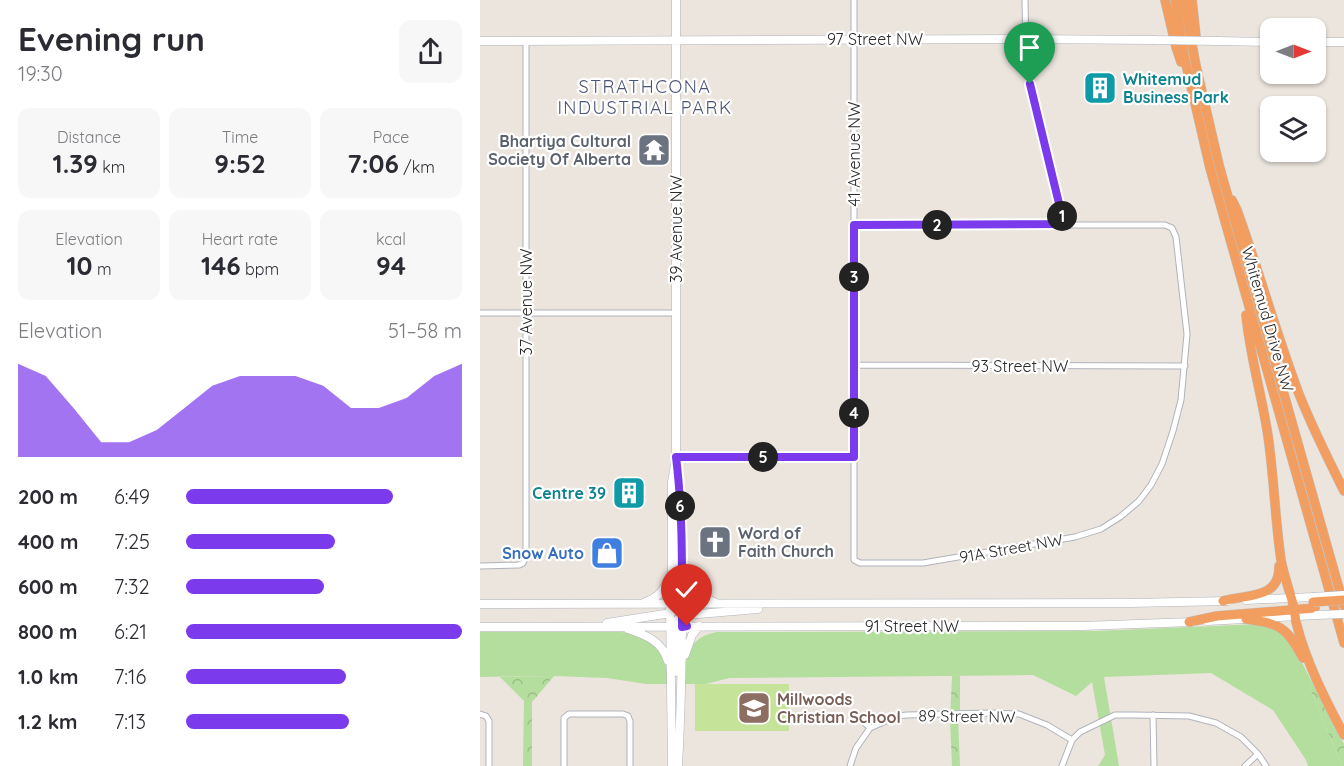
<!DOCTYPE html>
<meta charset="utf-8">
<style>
body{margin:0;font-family:Quicksand,sans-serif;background:#f7f7f7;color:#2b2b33;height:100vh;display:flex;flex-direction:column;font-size:22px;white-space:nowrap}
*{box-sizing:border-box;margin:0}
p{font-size:20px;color:#7c7c81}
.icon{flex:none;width:33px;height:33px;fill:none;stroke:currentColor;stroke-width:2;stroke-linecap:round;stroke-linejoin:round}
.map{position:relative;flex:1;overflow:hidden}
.drawer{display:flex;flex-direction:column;background:#fff;width:480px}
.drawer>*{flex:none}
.needle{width:39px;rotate:90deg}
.controls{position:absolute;left:780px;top:18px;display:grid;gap:12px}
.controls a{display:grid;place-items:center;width:66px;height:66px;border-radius:12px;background:#fff;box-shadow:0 2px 4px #0004;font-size:30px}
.pin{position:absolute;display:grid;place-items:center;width:51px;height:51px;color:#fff;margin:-62px -26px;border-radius:50% 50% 50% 0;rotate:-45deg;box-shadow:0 0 6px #0007}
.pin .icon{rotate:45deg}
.km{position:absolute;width:30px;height:30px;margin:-15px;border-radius:50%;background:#222;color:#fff;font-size:16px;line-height:30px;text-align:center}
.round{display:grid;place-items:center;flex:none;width:63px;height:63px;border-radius:12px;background:#f7f7f7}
.overview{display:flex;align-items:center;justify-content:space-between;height:102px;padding:0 18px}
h1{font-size:33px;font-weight:800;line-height:45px}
.stats{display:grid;grid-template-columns:repeat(3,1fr);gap:9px;height:102px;padding:6px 18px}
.stats div{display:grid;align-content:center;border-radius:12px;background:#f7f7f7;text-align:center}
.stats b{font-size:26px;font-weight:800}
.stats small{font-size:16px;font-weight:400}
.stats p{font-size:16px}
.chart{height:168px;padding:12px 18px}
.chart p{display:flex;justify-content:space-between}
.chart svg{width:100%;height:108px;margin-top:6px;fill:#7c3aed;opacity:.7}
ul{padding:0 18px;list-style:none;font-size:20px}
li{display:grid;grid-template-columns:96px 72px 1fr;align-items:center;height:45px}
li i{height:15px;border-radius:8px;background:#7c3aed}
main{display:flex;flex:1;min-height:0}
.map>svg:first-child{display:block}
.grass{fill:#b4de9d}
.forest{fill:url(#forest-crowns)}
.pitch{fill:#c5e499}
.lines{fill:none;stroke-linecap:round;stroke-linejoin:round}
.street-casing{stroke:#b0b3bd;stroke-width:7}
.secondary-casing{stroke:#b0b3bd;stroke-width:9}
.highway-casing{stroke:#c3c3c3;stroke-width:10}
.street{stroke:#fff;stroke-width:5}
.secondary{stroke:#fff;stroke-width:8}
.highway{stroke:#f29e60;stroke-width:9}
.secondary-bridge-casing{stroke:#b0b3bd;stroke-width:9;stroke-linecap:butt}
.highway-bridge-casing{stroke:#c3c3c3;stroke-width:10;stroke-linecap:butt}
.secondary-bridge{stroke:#fff;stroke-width:8}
.highway-bridge{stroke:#f29e60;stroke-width:9}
.route-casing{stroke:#fff;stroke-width:12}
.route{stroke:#7c3aed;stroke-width:8}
.labels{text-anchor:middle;stroke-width:4.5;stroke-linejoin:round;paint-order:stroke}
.street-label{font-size:16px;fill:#2a2a2a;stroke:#fff}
.culture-label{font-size:16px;font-weight:bold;fill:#0d838f;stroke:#fff;text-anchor:start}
.worship-label{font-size:16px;font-weight:bold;fill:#5b616d;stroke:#fff;text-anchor:end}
.shop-label{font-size:16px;font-weight:bold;fill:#366cbe;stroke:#fff;text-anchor:end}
.education-label{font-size:16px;font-weight:bold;fill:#785e54;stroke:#fff;text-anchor:start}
.neighbourhood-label{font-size:18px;letter-spacing:1.5px;fill:#4d5577;stroke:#fff}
</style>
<main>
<section class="drawer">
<div class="overview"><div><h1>Evening run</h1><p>19:30</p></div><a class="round"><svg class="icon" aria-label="share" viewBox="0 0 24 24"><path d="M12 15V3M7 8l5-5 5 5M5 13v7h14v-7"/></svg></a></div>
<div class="stats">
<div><p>Distance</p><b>1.39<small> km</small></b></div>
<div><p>Time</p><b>9:52</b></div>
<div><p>Pace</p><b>7:06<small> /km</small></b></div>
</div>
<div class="stats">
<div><p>Elevation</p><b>10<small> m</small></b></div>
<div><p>Heart rate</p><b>146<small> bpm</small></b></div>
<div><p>kcal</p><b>94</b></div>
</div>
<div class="chart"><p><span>Elevation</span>51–58 m</p>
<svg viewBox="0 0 160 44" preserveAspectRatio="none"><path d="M0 44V6L10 11L20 24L30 38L40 38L50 33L60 24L70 15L80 11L90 11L100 11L110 15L120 24L130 24L140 20L150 11L160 6V44z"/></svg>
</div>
<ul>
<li><b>200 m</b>6:49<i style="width:75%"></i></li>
<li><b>400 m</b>7:25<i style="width:54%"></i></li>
<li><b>600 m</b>7:32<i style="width:50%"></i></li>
<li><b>800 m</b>6:21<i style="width:100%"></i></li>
<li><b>1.0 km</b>7:16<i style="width:58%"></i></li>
<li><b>1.2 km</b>7:13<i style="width:59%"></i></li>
</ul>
</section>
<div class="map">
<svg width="864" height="766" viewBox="0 0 864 766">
<defs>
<pattern id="forest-crowns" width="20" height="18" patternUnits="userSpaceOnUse" patternTransform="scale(1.5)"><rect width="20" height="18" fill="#b4de9d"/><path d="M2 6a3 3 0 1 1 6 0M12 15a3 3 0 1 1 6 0" fill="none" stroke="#9bbf87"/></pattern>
</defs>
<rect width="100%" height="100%" fill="#ebe5dd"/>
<path class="grass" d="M780,624L794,627L811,641L832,682L830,689L862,766H828L826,760L793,710L731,673L624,677L639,766H618L625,755L612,682L596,696L553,675L249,678L226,684H204C205,659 207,637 237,632L617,631Z
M0,632H141C174,636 187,650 188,684H166L127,678L74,676L0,677Z"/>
<path class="forest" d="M74,676L52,702V766H43L44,701L20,677Z
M472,676H480V709L478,719L480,766H472L470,719Z
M832,682L864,744V766H862L830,689Z"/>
<path class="pitch" d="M215,684H309V731H215Z"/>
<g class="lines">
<g class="street-casing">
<path id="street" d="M374,0V560L380,563H443L595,537L621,529L640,517L659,501L671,485L682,464L693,431L701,400L707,334L696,237L692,228L685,225H374
M545,0L546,54L548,73L584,224
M0,313H196
M374,365L705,366
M196,457H374
M0,566L39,565L43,563L46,557V41
M374,713L390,728
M0,714L6,716L9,721V766
M673,715L674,766
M390,728L417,716L427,715L511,713L539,714L567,725L592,740
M84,766V718L89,714H143L148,716L150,721V766
M370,766L376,748L390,728
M582,766L592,740L600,732L635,715H654L709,716L736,723L761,737L778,754L786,766
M765,766L778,754"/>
</g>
<g class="secondary-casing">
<path id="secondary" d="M196,0V457C203,506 202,556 202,605C202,658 201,712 198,766
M0,41L539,39L673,40
M737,41L790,42
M836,42H864
M205,575C209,592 219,596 234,602
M766,600L833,597
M165,602C178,598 184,590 189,578
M0,604L650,603L748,601
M727,621L837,615
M127,623L191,613L194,611
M195,624L197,672
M0,627L602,626L712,622
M191,627L199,618L207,615L278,609
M148,629C166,635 182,641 188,661
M205,655L212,635L219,626
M192,766L190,604L192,571V482L195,464"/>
</g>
<g class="highway-casing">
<path id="highway" d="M685,0L696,47L701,62
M695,0L705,60L730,168L864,643
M704,0L716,66L739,165L864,606
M712,0L716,37
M752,200L757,210C779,271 796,333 819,394C832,427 848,459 864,491
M766,315C770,356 782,396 788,436C794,477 795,519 801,560C804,576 810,592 814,608C815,612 815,617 816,622C826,662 845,699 864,735
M743,601C766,594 800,600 799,566
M766,619C800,624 806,626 823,658
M709,622L737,616L835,608"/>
</g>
<use href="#street" class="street"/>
<use href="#secondary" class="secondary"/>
<use href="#highway" class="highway"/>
<g class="secondary-bridge-casing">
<path id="secondary-bridge" d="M673,40L737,41
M833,597L864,595
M837,615L864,614"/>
</g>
<g class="highway-bridge-casing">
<path id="highway-bridge" d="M833,602L864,600"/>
</g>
<use href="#secondary-bridge" class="secondary-bridge"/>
<use href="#highway-bridge" class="highway-bridge"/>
</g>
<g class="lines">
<g class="route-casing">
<path id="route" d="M207,626L202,627C202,570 203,513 196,457H374V225L584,224L550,84"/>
</g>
<use href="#route" class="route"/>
</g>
<defs>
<g id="building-square" transform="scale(1.725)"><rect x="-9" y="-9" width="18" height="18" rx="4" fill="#0f9aa8" stroke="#fff"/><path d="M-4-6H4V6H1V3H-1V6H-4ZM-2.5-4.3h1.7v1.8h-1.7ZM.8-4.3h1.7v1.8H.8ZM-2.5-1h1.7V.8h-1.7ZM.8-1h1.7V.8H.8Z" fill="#fff"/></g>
<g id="temple-square" transform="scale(1.725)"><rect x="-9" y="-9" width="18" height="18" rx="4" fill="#6b7280" stroke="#fff"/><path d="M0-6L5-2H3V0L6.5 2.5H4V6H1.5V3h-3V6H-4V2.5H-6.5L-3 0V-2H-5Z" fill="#fff"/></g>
<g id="church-square" transform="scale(1.725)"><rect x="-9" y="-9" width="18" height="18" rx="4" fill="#6b7280" stroke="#fff"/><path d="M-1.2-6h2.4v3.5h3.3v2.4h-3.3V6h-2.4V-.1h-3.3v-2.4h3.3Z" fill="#fff"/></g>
<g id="shop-square" transform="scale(1.725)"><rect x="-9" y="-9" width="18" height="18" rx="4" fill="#3f7fe0" stroke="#fff"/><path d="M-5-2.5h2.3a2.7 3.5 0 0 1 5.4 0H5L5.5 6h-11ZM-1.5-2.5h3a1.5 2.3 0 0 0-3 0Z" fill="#fff"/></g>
<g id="school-square" transform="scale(1.725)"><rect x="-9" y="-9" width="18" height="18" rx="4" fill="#8d6e63" stroke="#fff"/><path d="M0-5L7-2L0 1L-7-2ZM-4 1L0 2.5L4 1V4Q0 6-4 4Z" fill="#fff"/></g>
</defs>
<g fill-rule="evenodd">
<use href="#building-square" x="620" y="88"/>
<use href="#temple-square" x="174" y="150"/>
<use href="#building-square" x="149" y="493"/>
<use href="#church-square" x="235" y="542"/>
<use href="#shop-square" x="127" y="553"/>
<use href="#school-square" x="274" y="708"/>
</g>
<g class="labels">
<g class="street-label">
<text x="395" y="45">97 Street NW</text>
<text transform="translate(374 154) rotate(-90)" y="6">41 Avenue NW</text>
<text transform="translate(196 229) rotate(-90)" y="6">39 Avenue NW</text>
<text transform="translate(46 302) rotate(-90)" y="6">37 Avenue NW</text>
<text transform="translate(788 319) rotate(74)" y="6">Whitemud Drive NW</text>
<text x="540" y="372">93 Street NW</text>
<text transform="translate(531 548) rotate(-10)" y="6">91A Street NW</text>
<text x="432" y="632">91 Street NW</text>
<text transform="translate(487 716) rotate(1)" y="6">89 Street NW</text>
</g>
<g class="culture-label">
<text x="643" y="85">Whitemud<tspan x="643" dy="18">Business Park</tspan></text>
<text x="126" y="499" text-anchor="end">Centre 39</text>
</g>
<g class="worship-label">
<text x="151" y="147">Bhartiya Cultural<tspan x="151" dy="18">Society Of Alberta</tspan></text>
<text x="258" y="539" text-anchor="start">Word of<tspan x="258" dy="18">Faith Church</tspan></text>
</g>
<g class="shop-label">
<text x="104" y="559">Snow Auto</text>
</g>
<g class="education-label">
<text x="297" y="705">Millwoods<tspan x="297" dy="18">Christian School</tspan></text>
</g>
<g class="neighbourhood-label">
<text x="165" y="93">STRATHCONA<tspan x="165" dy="21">INDUSTRIAL PARK</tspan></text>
</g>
</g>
</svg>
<div class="controls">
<a><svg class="needle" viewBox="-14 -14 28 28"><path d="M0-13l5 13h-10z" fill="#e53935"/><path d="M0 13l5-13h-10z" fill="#7c7c81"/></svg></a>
<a><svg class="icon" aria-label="layers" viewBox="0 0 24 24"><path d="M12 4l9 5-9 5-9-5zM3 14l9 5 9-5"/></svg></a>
</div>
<div class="pin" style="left:550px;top:84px;background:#1e9e55"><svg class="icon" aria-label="arrive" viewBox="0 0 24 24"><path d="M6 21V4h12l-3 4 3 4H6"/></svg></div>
<div class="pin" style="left:207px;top:626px;background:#d93025"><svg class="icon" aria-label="check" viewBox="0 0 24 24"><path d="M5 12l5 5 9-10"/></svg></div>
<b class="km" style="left:582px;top:216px">1</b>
<b class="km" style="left:457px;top:225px">2</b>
<b class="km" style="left:374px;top:277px">3</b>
<b class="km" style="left:374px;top:413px">4</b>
<b class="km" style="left:283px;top:457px">5</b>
<b class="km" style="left:200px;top:506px">6</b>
</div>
</main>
